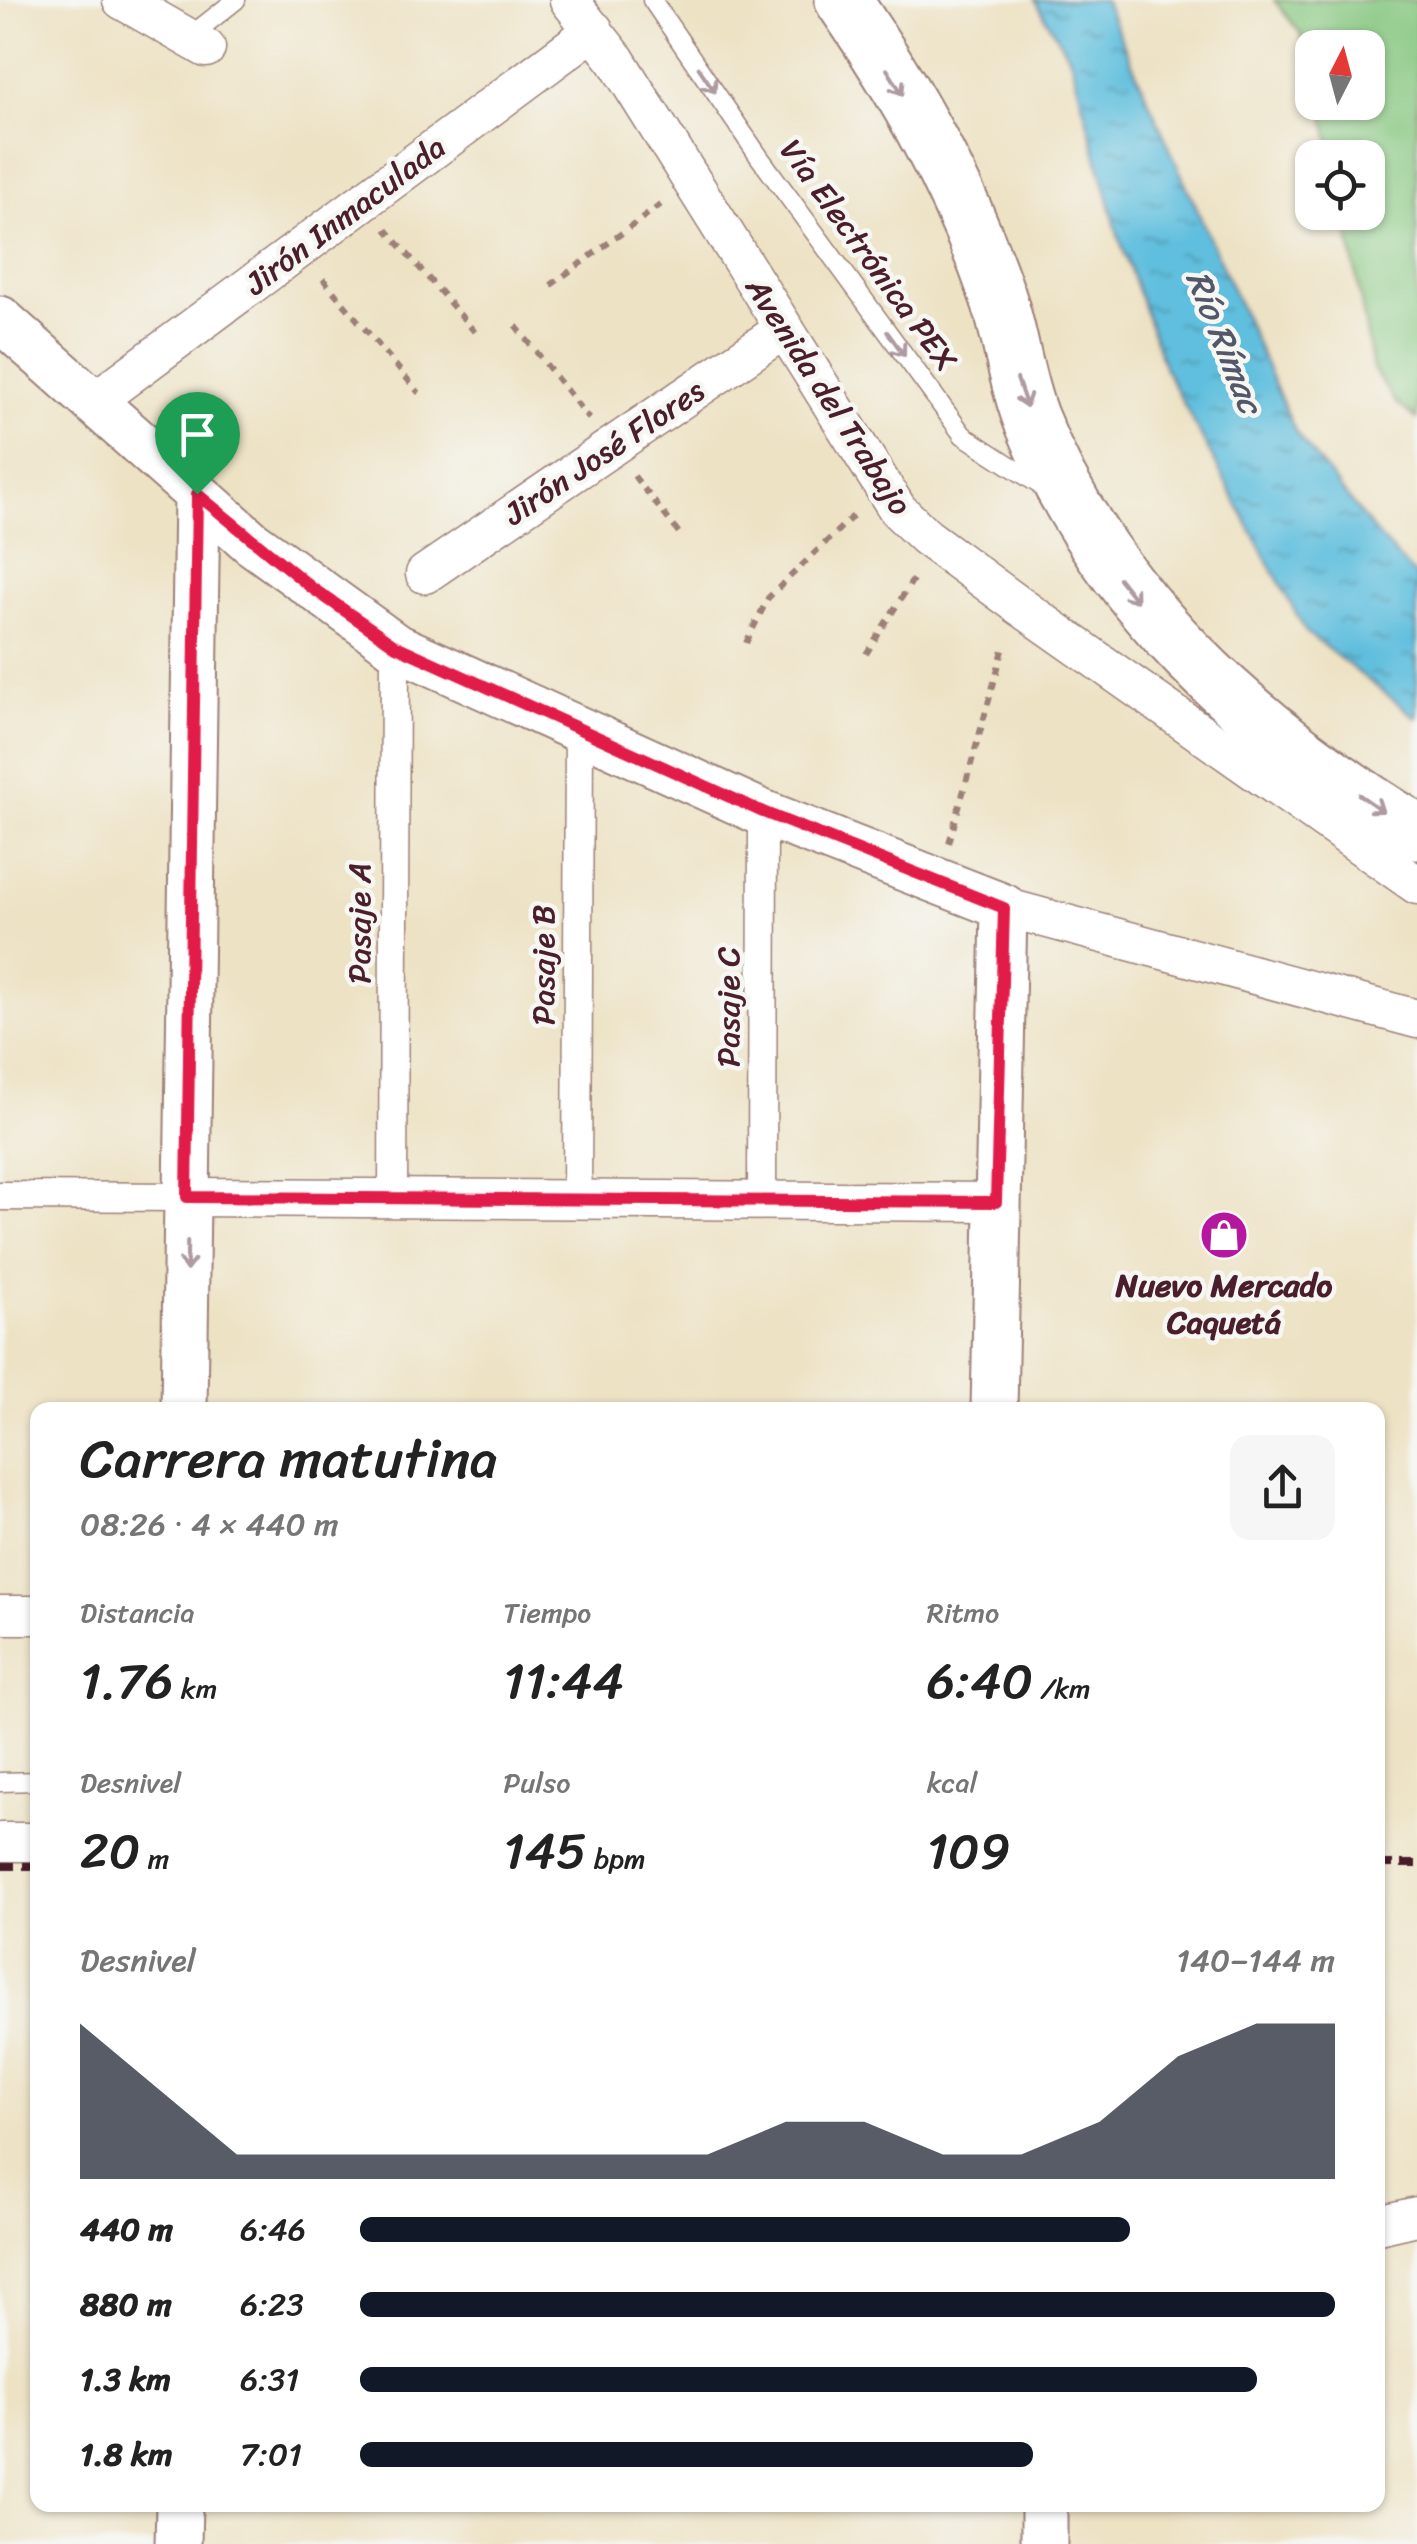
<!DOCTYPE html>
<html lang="es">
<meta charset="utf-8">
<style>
body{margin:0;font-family:Sriracha,sans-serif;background:#f6f6f6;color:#222;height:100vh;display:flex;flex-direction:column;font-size:38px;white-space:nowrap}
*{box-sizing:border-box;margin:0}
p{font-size:32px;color:#767676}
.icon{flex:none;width:55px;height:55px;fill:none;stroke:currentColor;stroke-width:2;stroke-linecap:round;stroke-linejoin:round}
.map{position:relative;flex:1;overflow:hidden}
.sheet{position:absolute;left:30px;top:1402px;width:1355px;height:1110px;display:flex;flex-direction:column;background:#fff;border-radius:20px;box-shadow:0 2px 8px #0004}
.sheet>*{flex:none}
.needle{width:65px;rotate:6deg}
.controls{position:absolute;left:1295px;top:30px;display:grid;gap:20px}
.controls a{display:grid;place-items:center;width:90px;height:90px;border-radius:20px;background:#fff;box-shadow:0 2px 8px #0004;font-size:50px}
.pin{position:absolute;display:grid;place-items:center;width:85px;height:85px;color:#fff;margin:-102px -42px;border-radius:50% 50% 50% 0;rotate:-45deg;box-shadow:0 0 10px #0007}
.pin .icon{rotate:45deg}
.round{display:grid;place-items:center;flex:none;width:105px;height:105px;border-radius:20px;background:#f6f6f6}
.summary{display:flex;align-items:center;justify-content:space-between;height:170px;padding:0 50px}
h1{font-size:55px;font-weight:600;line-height:75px}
.stats{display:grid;grid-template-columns:repeat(3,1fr);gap:15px;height:170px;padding:10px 50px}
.stats div{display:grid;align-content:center}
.stats b{font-size:50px;font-weight:600}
.stats small{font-size:28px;font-weight:400}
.stats p{font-size:28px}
.chart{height:280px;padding:20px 50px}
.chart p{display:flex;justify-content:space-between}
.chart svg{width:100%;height:180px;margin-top:10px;fill:#111827;opacity:.7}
ul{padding:0 50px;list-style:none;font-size:32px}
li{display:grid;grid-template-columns:160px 120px 1fr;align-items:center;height:75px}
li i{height:25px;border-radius:12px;background:#111827}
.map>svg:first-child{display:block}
.park{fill:#84c67e;stroke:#677254;stroke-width:2.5}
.water{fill:url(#water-ripples);stroke:#556f84;stroke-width:2.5}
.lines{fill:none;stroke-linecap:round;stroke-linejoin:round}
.service-casing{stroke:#9c8078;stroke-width:21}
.pedestrian-casing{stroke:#9c8078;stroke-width:31}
.minor-casing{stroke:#9c8078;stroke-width:41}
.tertiary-casing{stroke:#9c8078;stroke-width:49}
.motorway-casing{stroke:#9c8078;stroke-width:59}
.path{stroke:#9c8078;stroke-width:6;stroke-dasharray:8 8;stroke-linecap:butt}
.service{stroke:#fff;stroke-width:18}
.pedestrian{stroke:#fff;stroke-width:28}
.minor{stroke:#fff;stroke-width:38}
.tertiary{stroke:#fff;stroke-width:45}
.motorway{stroke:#fff;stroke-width:55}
.rail{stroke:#4a1f2b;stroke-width:8;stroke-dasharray:15 8;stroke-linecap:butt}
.oneway{stroke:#ae9aa0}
.route-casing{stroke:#fff;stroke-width:20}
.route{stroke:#e11d48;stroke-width:12}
.labels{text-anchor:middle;stroke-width:9;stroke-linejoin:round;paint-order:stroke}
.street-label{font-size:32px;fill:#4a1f2b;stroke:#f6f6f2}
.poi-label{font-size:32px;font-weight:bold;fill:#4a1f2b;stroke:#f6f6f2}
.water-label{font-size:35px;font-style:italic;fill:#52576a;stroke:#f6f6f2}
</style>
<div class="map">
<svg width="1417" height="2544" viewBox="0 0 1417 2544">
<defs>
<pattern id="water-ripples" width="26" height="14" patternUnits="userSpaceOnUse" patternTransform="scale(2.5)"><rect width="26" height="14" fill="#60bfde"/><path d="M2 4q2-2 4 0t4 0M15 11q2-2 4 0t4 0" fill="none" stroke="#519bb4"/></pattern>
</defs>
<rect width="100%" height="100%" fill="#f6f6f2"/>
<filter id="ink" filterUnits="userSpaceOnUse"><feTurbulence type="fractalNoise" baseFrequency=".01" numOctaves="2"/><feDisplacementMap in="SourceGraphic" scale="20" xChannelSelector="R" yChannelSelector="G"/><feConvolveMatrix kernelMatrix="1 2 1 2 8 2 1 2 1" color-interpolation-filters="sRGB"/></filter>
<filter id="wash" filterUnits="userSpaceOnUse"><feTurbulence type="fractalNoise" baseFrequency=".0048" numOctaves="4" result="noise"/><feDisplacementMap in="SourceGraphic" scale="40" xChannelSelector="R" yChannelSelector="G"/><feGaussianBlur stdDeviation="2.25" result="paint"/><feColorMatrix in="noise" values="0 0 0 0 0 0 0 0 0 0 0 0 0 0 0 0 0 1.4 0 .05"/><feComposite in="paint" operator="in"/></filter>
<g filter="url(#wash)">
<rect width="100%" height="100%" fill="#ede2c4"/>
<path class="park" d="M1274,0H1417V419L1396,403L1373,369L1345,213L1368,212V158L1335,157L1320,103L1368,102V48H1312V76L1301,34Z"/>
<path class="water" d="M1035,0H1104L1296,433L1377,535L1417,578V718L1306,632L1165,369L1118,235L1071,60Z"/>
</g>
<g filter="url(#ink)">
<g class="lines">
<g class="service-casing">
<path id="service" d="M652,0L760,158L963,435L1046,489
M188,38L236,0
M0,1782L38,1781"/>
</g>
<g class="pedestrian-casing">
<path id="pedestrian" d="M0,1196L187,1197
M393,1199L395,646
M577,1200L579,730
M762,1201L763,813"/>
</g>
<g class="minor-casing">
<path id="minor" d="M122,0L206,48
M569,0L616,60L898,510L926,537L1017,604L1417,885
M96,400L594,30
M425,574L783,330
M1004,907L1417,1019
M187,1197L995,1202
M0,1615H38
M0,1842H38
M1378,2225L1417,2216"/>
</g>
<g class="tertiary-casing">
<path id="tertiary" d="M0,319L251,542L395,646L763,813L1004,907L994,1410
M184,1410L197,494
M1044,2505V2544
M178,2544L179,2505"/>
</g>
<g class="motorway-casing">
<path id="motorway" d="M843,0C907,93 960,187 997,294C1011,335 1015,378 1031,419C1104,601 1252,732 1417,832"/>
</g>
<path class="path" d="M386,229L480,338
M323,279L419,393
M551,285L663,203
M516,326L589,419
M634,476L683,538
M746,643L768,598L857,512
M866,654L916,575
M949,843L1005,643"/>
<use href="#service" class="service"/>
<use href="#pedestrian" class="pedestrian"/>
<use href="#minor" class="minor"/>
<use href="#tertiary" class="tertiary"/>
<use href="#motorway" class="motorway"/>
<path class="rail" d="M1378,1864H1417
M0,1866H38"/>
</g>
<defs><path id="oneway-shaft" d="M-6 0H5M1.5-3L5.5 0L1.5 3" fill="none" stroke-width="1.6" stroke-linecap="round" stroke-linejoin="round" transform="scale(2.5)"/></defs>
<g class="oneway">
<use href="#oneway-shaft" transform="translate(707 80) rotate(56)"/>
<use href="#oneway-shaft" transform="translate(895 82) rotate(58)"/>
<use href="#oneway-shaft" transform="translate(896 344) rotate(54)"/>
<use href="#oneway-shaft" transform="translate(1022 393) rotate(71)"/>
<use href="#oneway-shaft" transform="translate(1128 590) rotate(52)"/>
<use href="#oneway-shaft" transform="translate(1371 803) rotate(35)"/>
<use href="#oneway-shaft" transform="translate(187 1256) rotate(91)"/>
</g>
</g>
<g class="lines" filter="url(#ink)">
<g class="route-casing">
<path id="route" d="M197,494L312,588L396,646L763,812L1004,908L996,1202L187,1197Z"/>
</g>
<use href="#route" class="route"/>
</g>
<defs>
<g id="shop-disc" transform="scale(2.5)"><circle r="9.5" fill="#b5179e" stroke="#f6f6f2"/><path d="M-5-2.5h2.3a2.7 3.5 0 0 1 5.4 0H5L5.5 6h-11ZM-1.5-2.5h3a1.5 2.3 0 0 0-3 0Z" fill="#fff"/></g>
</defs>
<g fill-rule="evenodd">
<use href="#shop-disc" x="1224" y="1235"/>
</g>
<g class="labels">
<g class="street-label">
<text transform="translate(345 215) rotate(-37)" y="11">Jirón Inmaculada</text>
<text transform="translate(869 255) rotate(54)" y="11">Vía Electrónica PEX</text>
<text transform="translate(829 396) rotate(57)" y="11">Avenida del Trabajo</text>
<text transform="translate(604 452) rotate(-34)" y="11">Jirón José Flores</text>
<text transform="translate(359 923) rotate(-90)" y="11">Pasaje A</text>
<text transform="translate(543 965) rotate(-90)" y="11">Pasaje B</text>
<text transform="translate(728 1007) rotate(-90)" y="11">Pasaje C</text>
</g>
<g class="poi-label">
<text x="1224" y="1296">Nuevo Mercado<tspan x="1224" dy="37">Caquetá</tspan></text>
</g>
<g class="water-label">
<text transform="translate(1225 342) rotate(68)" y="12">Río Rímac</text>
</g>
</g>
</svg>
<div class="controls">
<a><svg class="needle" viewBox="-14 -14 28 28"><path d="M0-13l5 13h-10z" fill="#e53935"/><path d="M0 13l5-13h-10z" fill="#767676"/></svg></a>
<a><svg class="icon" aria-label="locate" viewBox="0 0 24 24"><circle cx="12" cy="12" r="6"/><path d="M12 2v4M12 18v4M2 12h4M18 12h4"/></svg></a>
</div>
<div class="pin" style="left:197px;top:494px;background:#1e9e55"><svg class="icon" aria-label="arrive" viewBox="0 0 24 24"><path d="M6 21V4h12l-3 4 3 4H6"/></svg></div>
<section class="sheet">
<div class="summary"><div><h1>Carrera matutina</h1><p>08:26 · 4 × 440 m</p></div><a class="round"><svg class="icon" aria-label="share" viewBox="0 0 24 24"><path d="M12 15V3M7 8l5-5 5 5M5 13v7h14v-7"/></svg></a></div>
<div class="stats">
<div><p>Distancia</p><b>1.76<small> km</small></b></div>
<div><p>Tiempo</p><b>11:44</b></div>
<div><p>Ritmo</p><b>6:40<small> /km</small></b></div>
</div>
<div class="stats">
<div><p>Desnivel</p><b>20<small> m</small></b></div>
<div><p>Pulso</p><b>145<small> bpm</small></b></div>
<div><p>kcal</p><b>109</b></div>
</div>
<div class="chart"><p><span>Desnivel</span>140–144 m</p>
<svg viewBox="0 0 160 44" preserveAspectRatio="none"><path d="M0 44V6L10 22L20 38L30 38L40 38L50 38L60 38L70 38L80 38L90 30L100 30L110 38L120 38L130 30L140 14L150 6L160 6V44z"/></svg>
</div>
<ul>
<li><b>440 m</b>6:46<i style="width:79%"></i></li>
<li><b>880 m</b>6:23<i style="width:100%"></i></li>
<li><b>1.3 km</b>6:31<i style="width:92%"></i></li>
<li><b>1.8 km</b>7:01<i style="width:69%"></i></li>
</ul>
</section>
</div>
